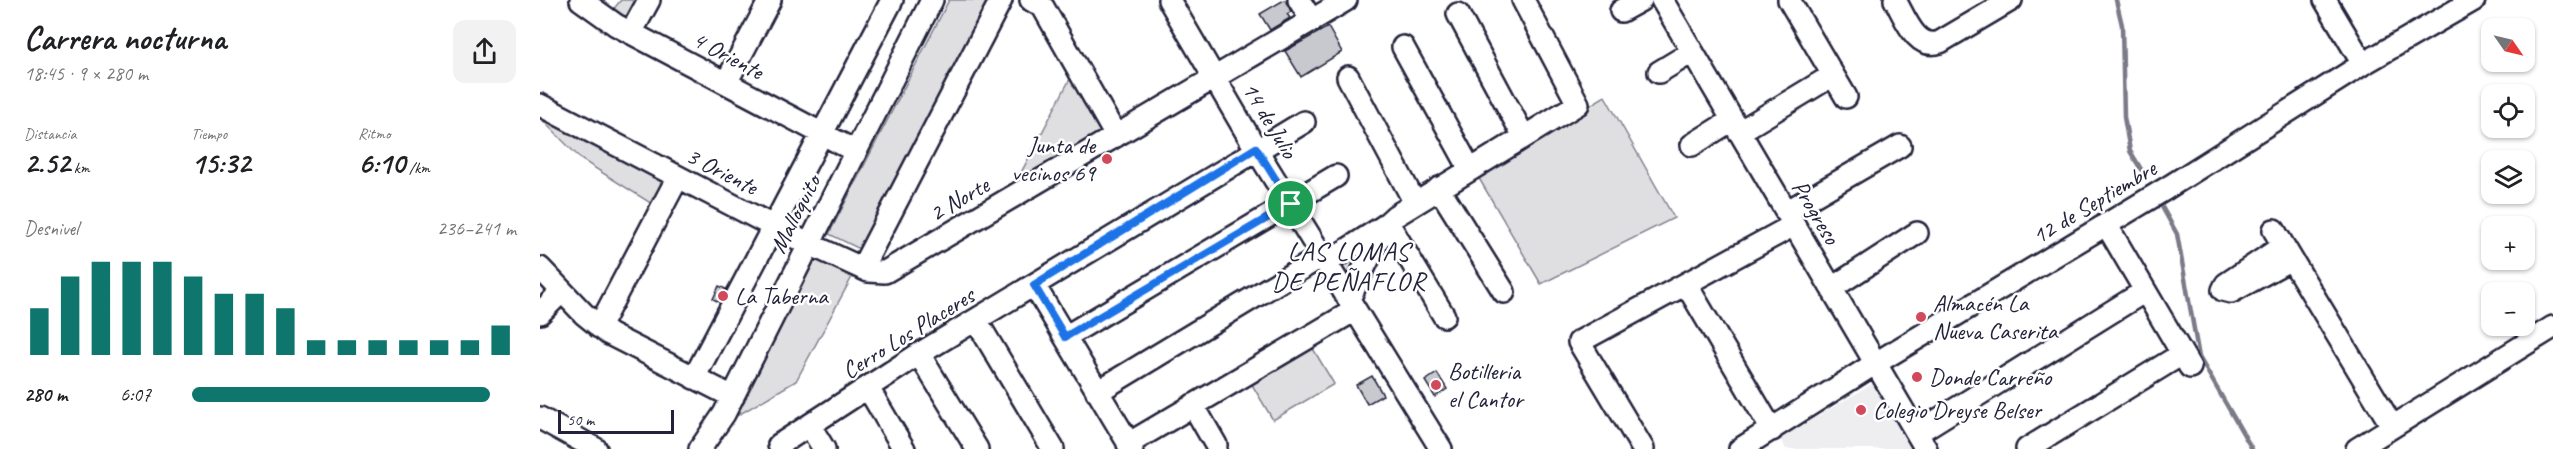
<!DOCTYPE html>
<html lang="es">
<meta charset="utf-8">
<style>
body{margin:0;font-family:Caveat,sans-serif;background:#f2f2f2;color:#202124;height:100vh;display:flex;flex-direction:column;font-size:22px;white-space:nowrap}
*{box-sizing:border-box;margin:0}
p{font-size:20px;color:#757577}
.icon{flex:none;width:33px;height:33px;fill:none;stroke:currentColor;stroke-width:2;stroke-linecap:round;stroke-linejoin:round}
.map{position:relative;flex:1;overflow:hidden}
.side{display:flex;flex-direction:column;background:#fff;width:540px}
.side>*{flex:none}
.needle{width:39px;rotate:124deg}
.fabs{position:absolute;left:1941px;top:18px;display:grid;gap:12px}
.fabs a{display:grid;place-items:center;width:54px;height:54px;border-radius:12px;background:#fff;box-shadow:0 2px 4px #0004;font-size:30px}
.scale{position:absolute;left:18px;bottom:15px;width:116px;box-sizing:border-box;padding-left:6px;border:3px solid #22223b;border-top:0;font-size:16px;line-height:21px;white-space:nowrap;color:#22223b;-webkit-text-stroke:4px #fff;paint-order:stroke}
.pin{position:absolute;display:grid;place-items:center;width:51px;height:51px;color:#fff;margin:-26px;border:3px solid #fff;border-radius:50%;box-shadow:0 2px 6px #0007}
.round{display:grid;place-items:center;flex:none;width:63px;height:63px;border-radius:12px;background:#f2f2f2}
.headline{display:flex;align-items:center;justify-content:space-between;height:102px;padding:0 24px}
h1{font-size:33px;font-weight:700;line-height:45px}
.metrics{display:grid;grid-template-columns:repeat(3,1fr);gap:9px;height:102px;padding:6px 24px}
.metrics div{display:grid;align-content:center}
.metrics b{font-size:30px;font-weight:700}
.metrics small{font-size:16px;font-weight:400}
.metrics p{font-size:16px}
.chart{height:168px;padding:12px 24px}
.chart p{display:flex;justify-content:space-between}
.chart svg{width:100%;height:108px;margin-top:6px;stroke:#0f766e;stroke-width:6}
ul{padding:0 24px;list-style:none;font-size:20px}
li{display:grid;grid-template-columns:96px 72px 1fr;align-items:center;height:45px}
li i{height:15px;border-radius:8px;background:#0f766e}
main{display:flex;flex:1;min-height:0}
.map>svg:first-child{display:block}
.built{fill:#eeeef1}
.green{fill:#dfdfe2;stroke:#80808e;stroke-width:1.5}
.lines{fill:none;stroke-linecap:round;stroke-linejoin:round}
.stream{stroke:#7a7a88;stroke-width:4.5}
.building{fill:#c8c8cf;stroke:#22223b;stroke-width:1.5}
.minor-casing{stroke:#22223b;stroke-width:26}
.minor{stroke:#fff;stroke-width:21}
.route-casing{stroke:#fff;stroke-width:12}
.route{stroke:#1a73e8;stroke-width:8}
.poi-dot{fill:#d1495b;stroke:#fff;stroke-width:2}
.labels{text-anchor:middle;stroke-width:5;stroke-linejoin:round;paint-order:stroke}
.street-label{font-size:24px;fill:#22223b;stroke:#fff}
.poi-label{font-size:24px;fill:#22223b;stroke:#fff;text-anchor:start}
.neighbourhood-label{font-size:26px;letter-spacing:1.5px;fill:#22223b;stroke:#fff}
</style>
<main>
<section class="side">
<div class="headline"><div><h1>Carrera nocturna</h1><p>18:45 · 9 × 280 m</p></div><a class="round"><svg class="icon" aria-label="share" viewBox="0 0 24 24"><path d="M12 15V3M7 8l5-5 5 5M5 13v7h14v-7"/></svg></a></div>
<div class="metrics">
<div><p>Distancia</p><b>2.52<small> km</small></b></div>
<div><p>Tiempo</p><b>15:32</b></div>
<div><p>Ritmo</p><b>6:10<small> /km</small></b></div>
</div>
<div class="chart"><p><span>Desnivel</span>236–241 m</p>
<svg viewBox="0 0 160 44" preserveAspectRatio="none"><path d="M5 44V25M15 44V12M25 44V6M35 44V6M45 44V6M55 44V12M65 44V19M75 44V19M85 44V25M95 44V38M105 44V38M115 44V38M125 44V38M135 44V38M145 44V38M155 44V32"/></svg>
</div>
<ul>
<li><b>280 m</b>6:07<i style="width:92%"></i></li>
</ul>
</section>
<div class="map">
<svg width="2013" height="449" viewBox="0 0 2013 449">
<rect width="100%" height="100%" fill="#fff"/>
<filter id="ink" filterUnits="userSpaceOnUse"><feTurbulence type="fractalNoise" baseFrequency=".0167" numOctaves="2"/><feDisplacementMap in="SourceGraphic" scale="12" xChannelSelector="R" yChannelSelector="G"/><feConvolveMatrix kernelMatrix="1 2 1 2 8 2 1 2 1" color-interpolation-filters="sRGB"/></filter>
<g filter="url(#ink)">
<path class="built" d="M1337,381L1378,449H1246L1240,439Z"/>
<path class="green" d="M81,0H103L91,24L71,12Z
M409,0H455L328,253L289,234Z
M532,75L567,138L472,190Z
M1065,96L1134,218L1001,284L937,175Z
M0,113L126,178L112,204L42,160L0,118Z
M825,249L809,286L796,265Z
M276,257L313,275L256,381L195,417Z
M772,347L794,384L733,420L711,383Z"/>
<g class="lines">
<path class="stream" d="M1576,0L1582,25L1584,117L1590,151L1605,176
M1622,207L1637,234L1659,357L1712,449"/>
</g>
<path class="building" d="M744,0H746L751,12L747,14L750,18L730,30L720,14Z
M788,27L802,52L761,77L745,51Z
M179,286L186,289L179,302L173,299Z
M897,373L907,389L895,397L885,381Z
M832,376L843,395L827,404L816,385Z"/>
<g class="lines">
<g class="minor-casing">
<path id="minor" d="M41,0L76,25L315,151
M491,0L503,7L576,136
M629,0L716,149L901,449
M759,0L772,21
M1122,0L1386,449
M1249,0L1306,97
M1355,0C1365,17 1376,51 1400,42L1471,0
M1785,0L1823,64
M1081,11L1101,0
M918,14L984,137
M91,33L109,0
M863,47L930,169
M1119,72L1152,52
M808,77L875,203
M186,83L230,0
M0,105L252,236L328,271L345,272L806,0
M1199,132L1293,75
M1152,145L1192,120
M899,188L964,292
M1246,212L1360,146
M848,223L904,316
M1566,224L1650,367
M1734,230L1852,426
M1743,246L1686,284L1683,290L1691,292L1751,259
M786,263L844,226L855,216L1038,104L983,0
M0,268L44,314L69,334L193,397
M322,268L461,0
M1146,284L1232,430
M494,285L592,449
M1292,288L1377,233
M809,299L844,227
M0,313L22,291
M436,320L513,449
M59,327L138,177
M525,337L796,176
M379,354L437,449
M154,378L352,0
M328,388L364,449
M557,392L782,256
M653,405L676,445
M0,418L56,449
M270,426L284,449
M1377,433L1605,291
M588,444L815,310
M239,445L379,354L764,122
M160,449L184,414L392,0
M1103,449L1039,342L1254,225
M1200,449L1336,363L1627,188L1823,64L1934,0
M1487,449L1642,354
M1817,449L2013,327"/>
</g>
<use href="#minor" class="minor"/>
</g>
</g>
<g class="lines" filter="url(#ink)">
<g class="route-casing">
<path id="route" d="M716,148L751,204L525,337L494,285Z"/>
</g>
<use href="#route" class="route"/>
</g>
<g class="poi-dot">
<circle cx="567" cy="159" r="6"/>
<circle cx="183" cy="296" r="6"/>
<circle cx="1381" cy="317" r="6"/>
<circle cx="1377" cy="377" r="6"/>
<circle cx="896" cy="385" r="6"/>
<circle cx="1321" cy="410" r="6"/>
</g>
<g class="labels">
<g class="street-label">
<text transform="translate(188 55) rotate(28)" y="8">4 Oriente</text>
<text transform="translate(730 120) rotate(59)" y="8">14 de Julio</text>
<text transform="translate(182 171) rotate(27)" y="8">3 Oriente</text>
<text transform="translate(419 199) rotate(-30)" y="8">2 Norte</text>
<text transform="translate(1554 202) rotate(-31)" y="8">12 de Septiembre</text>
<text transform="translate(1276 212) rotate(59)" y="8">Progreso</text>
<text transform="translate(255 214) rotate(-63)" y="8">Malloquito</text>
<text transform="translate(368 333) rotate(-32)" y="8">Cerro Los Placeres</text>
</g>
<g class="poi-label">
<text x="555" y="153" text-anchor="end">Junta de<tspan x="555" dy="28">vecinos 69</tspan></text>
<text x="195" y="304">La Taberna</text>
<text x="1393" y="311">Almacén La<tspan x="1393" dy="28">Nueva Caserita</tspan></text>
<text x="908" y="379">Botilleria<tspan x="908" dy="28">el Cantor</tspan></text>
<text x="1389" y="385">Donde Carreño</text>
<text x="1333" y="418">Colegio Dreyse Belser</text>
</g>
<g class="neighbourhood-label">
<text x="809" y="260">LAS LOMAS<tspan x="809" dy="30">DE PEÑAFLOR</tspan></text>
</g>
</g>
</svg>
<div class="fabs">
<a><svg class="needle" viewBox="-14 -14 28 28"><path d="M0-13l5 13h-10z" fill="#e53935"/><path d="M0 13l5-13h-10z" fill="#757577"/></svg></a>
<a><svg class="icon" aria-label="locate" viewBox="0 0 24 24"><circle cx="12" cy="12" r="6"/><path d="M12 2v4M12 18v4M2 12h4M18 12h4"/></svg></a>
<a><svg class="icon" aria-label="layers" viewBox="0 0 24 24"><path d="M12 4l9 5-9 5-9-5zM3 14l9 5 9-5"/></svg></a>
<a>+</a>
<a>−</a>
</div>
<div class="scale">50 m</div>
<div class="pin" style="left:751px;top:204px;background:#1e9e55"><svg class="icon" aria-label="arrive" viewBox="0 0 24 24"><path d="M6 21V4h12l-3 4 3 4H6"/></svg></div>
</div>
</main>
